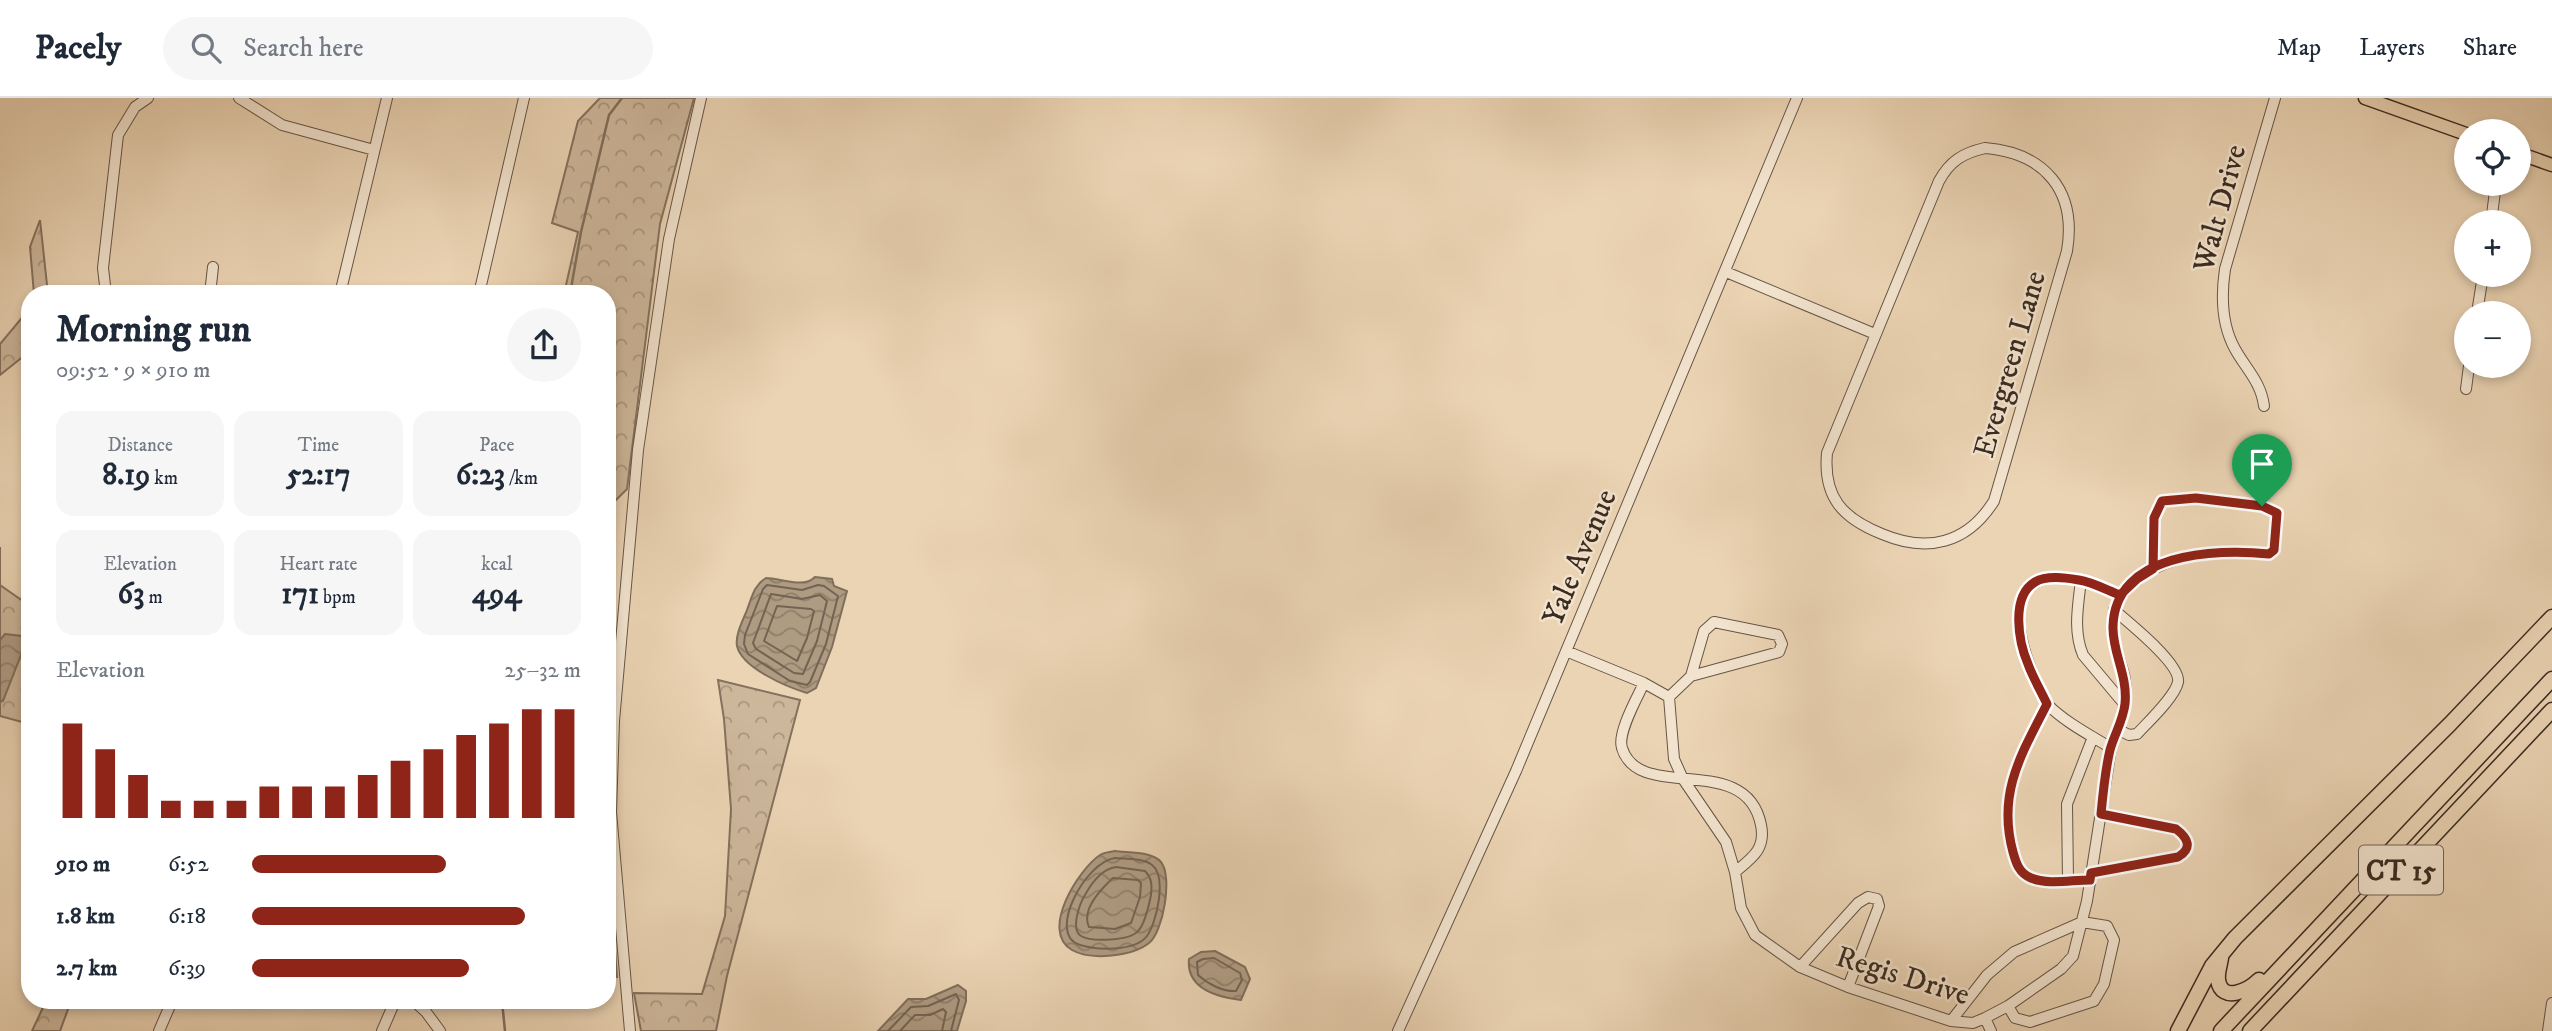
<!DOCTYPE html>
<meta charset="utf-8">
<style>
body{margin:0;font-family:"IM FELL DW Pica",serif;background:#f6f6f7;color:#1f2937;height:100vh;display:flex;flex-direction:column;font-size:26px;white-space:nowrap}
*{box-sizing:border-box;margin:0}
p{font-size:23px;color:#747a83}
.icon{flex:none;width:38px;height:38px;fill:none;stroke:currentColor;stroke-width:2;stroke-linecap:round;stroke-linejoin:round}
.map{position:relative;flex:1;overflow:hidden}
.drawer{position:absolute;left:21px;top:187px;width:595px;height:724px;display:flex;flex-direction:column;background:#fff;border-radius:28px;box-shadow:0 4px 10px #0003}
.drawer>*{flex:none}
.controls{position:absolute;left:2454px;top:21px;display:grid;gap:14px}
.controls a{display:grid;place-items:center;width:77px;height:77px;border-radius:50%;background:#fff;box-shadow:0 4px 10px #0003;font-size:35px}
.pin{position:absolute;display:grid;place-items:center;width:60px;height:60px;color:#fff;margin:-72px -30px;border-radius:50% 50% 50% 0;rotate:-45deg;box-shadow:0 0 7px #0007}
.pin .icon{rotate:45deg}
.round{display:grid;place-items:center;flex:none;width:74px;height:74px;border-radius:37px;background:#f6f6f7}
.overview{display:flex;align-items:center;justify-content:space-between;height:119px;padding:0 35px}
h1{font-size:38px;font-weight:700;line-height:52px}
.figures{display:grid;grid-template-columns:repeat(3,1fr);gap:10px;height:119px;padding:7px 35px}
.figures div{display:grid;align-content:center;border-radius:18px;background:#f6f6f7;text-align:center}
.figures b{font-size:30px;font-weight:700}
.figures small{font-size:19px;font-weight:400}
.figures p{font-size:19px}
.chart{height:196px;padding:14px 35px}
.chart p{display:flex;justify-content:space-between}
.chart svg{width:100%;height:126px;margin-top:7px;stroke:#8f2418;stroke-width:6}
ul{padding:0 35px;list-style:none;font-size:23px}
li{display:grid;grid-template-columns:112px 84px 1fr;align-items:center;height:52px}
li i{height:18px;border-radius:9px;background:#8f2418}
header{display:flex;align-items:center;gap:42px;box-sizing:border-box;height:98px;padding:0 35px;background:#fff;border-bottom:2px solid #e0e1e3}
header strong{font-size:33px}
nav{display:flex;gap:38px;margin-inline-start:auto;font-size:24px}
.search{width:490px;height:63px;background:#f6f6f7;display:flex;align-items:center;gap:18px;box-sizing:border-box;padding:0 24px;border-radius:38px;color:#747a83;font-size:26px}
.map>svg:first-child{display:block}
.forest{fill:url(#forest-crowns);stroke:#84715e;stroke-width:2}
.water{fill:url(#water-waves);stroke:#806e5b;stroke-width:2}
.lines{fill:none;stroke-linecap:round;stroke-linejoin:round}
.shore{stroke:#746352;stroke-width:2}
.stream{stroke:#806e5b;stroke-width:2.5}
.minor-casing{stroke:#665546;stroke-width:12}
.major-casing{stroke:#3a2b21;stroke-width:15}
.highway-casing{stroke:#3a2b21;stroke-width:17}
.minor{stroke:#f2e3ce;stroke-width:10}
.major{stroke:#ebd4b4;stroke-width:12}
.highway{stroke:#ebd4b4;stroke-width:14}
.route-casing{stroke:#fff;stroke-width:14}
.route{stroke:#8f2418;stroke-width:9}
.labels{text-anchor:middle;stroke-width:5;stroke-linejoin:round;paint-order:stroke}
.shield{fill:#f2e3ce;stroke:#716255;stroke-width:2}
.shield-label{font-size:28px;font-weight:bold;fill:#3a2b21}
.street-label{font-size:30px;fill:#3a2b21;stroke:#f2e3ce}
</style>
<header>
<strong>Pacely</strong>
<div class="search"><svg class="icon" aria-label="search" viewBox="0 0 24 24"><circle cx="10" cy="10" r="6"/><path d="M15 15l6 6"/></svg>Search here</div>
<nav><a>Map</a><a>Layers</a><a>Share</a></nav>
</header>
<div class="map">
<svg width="2552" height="933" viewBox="0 0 2552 933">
<defs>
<pattern id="forest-crowns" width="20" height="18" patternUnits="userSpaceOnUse" patternTransform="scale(1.75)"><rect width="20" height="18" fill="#cdb79b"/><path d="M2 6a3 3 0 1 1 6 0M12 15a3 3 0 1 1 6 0" fill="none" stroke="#a7957e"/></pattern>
<pattern id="water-waves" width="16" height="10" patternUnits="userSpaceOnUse" patternTransform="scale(1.75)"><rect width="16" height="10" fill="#af9b82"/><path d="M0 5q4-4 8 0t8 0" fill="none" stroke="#8f7f6a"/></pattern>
</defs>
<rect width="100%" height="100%" fill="#ebd4b4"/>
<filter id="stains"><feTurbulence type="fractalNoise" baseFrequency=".00286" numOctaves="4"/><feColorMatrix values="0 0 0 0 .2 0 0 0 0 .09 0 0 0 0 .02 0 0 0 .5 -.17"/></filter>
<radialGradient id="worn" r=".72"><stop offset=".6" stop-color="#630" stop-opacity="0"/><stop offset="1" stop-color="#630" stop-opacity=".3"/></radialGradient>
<path class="forest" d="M600,0H694L660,126L627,391L607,411V196H564L578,134L552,125L578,23Z
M40,122L48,196H34L30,149Z
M30,210V253L0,277V246Z
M0,449V487L30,508V634L26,625L0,618Z
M718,582L800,602L727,878L716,933H641L634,895L702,896L725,818L731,711L724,621Z
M607,746L617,879L607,878Z
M46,903H71L60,933H32Z"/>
<path class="water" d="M815,479L832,481L834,488L847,493L832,549L816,590L807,595C787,589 742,570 737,548C735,537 743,522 747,512C752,499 754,487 766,480C781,480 803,491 815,479Z
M5,536L22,538L26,544L3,603L0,604V542Z
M1115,753C1128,755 1152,753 1161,764C1173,779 1163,834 1149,845C1133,858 1091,863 1072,852C1039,833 1079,771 1100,757C1104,754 1110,754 1115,753Z
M1215,853L1245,869L1250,881L1241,902C1216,899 1186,890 1189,861L1201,854Z
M958,887L966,893V903L957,933H878L908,901H926Z"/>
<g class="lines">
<path class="shore" d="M767,487L802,492L818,487L824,488L838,498L826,546L810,584L807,587L790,583L748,556L744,546L745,537L763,491Z
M771,496L802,501L820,497L827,503L817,543L803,576L794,575L756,551L753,545Z
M777,508L811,511L814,513L807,540L797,563L764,543Z
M1115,760C1126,761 1143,760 1152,767C1167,778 1157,824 1147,838C1135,854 1096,852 1080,847C1046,837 1085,764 1115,760Z
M1116,769L1145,773C1152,780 1152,788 1151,797C1149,807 1145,826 1138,833C1130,843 1091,844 1081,838C1070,831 1080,805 1085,797C1091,786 1102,771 1116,769Z
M1113,780L1138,782L1141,785L1140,799L1131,825L1115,831L1089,829C1081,812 1101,791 1113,780Z
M1214,860L1240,875L1242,882L1236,893C1223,894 1208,886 1198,877L1197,864L1203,861Z
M888,933L911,909L928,908L956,896L959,902L951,933
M900,933L915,917H930L943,911L946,914L942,933"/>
<path class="stream" d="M570,196L581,134L609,17L622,0
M502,903L505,933"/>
<g class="minor-casing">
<path id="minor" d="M239,0L282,27L374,52
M1985,50C2045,55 2077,93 2067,153L1994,403C1967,446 1927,455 1882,436C1842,420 1823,399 1827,355L1939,83C1950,63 1963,55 1985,50Z
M2491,124L2496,86
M1726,174L1875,236
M106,196L103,170L118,37L135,9L148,0
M210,196L213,169
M340,196L387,0
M479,196L524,0
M2477,215L2483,177
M2466,291L2469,268
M2264,308C2261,284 2246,271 2235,251C2221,226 2221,198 2225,171L2275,0
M2196,400L2262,408L2277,415L2274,452L2269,456C2226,452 2192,452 2153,471L2154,420L2162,403Z
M2081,482C2078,508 2073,533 2083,557L2125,607
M2114,512C2128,524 2181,566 2178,584C2175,599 2148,624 2137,636L2129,637L2119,632
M1566,553L1644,585L1669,599L1674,661L1683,681L1726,744L1735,774L1741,810L1755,837L1800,869L1848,889L1951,923L1973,925L1985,920L2008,908L2061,871L2073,858L2087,803L2111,650C2120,628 2127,606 2125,582C2123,569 2117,558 2115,545C2106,508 2123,490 2153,471
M1644,585C1637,600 1617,635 1622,650C1639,706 1746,652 1761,727C1766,751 1752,760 1735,774
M1669,599L1691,578L1779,554L1782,546L1778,537L1714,524L1704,533L1691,578
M2047,606C2021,657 1997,695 2013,754C2016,765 2019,775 2031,780C2048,787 2071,782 2090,782
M2111,650C2090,637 2065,624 2048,607C2044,602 2041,594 2038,588C2027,564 2002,500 2037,484C2062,471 2096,488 2120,497
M2091,775L2178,759C2193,750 2189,740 2176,731L2101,716
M2068,782L2067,706L2093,639
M1800,869L1858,805L1868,799L1877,801L1879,808L1848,889
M414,903L426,914L440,933
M1985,920L1991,933
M1951,923L1987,877L2014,854L2082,824L2107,828L2114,842L2104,886L2094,903L2030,924L2015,920L2008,908
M159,933L172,903
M382,933L395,903
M630,933L611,714L614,623L638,352L669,141L701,0
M1398,933L1516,673L1797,0
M2548,933L2552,905"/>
</g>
<g class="major-casing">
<path id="major" d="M2365,0L2466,36
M2518,55L2552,67"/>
</g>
<g class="highway-casing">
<path id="highway" d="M2221,860C2220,867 2217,875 2218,882C2222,906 2249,892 2259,882
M2178,933L2212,868L2235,840L2450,626L2552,519
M2221,933L2552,581
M2250,933L2552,612"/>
</g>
<use href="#minor" class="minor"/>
<use href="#major" class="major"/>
<use href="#highway" class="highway"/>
</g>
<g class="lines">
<g class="route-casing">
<path id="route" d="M2262,408L2196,400L2162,403L2154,420L2153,471L2137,481L2120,497C2107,492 2092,484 2079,482C2066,480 2047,477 2035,484C2010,499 2019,545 2028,566C2033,580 2041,593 2047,606C2021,657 1997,695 2013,754C2016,765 2019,775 2031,780C2048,787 2071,782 2090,782L2091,775L2178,759C2193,750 2188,740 2176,731L2101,716C2103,695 2105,673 2110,652C2114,637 2123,623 2125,606C2128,577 2112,554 2113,528C2115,455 2215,450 2269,456L2274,452L2277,415L2262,408"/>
</g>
<use href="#route" class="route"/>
</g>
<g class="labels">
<rect class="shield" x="2359" y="747.5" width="84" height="49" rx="5"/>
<g class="shield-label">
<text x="2401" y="782">CT 15</text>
</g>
<g class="street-label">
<text transform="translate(2219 110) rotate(-75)" y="10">Walt Drive</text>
<text transform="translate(2009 266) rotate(-74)" y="10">Evergreen Lane</text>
<text transform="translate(1579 459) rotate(-67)" y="10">Yale Avenue</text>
<text transform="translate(1903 877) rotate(17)" y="10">Regis Drive</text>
</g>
</g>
<rect width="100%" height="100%" filter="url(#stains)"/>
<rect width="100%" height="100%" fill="url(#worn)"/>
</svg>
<div class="controls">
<a><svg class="icon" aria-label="locate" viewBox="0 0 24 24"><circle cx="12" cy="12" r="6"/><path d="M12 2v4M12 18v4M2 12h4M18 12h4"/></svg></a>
<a>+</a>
<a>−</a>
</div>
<div class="pin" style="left:2262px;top:408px;background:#1e9e55"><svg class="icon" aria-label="arrive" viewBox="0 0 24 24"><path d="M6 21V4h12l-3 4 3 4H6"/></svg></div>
<section class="drawer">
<div class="overview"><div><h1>Morning run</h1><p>09:52 · 9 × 910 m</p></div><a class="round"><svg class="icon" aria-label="share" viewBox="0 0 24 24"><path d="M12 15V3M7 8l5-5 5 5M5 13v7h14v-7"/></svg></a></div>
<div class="figures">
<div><p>Distance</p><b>8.19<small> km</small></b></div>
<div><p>Time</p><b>52:17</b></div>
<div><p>Pace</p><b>6:23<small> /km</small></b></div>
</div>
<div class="figures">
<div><p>Elevation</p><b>63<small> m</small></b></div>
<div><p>Heart rate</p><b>171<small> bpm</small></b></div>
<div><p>kcal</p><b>494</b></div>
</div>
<div class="chart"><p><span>Elevation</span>25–32 m</p>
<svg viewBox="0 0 160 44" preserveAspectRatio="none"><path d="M5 44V11M15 44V20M25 44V29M35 44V38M45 44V38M55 44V38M65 44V33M75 44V33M85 44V33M95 44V29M105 44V24M115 44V20M125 44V15M135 44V11M145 44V6M155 44V6"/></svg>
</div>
<ul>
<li><b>910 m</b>6:52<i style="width:59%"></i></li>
<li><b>1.8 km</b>6:18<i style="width:83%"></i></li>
<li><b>2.7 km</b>6:39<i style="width:66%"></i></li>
</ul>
</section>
</div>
